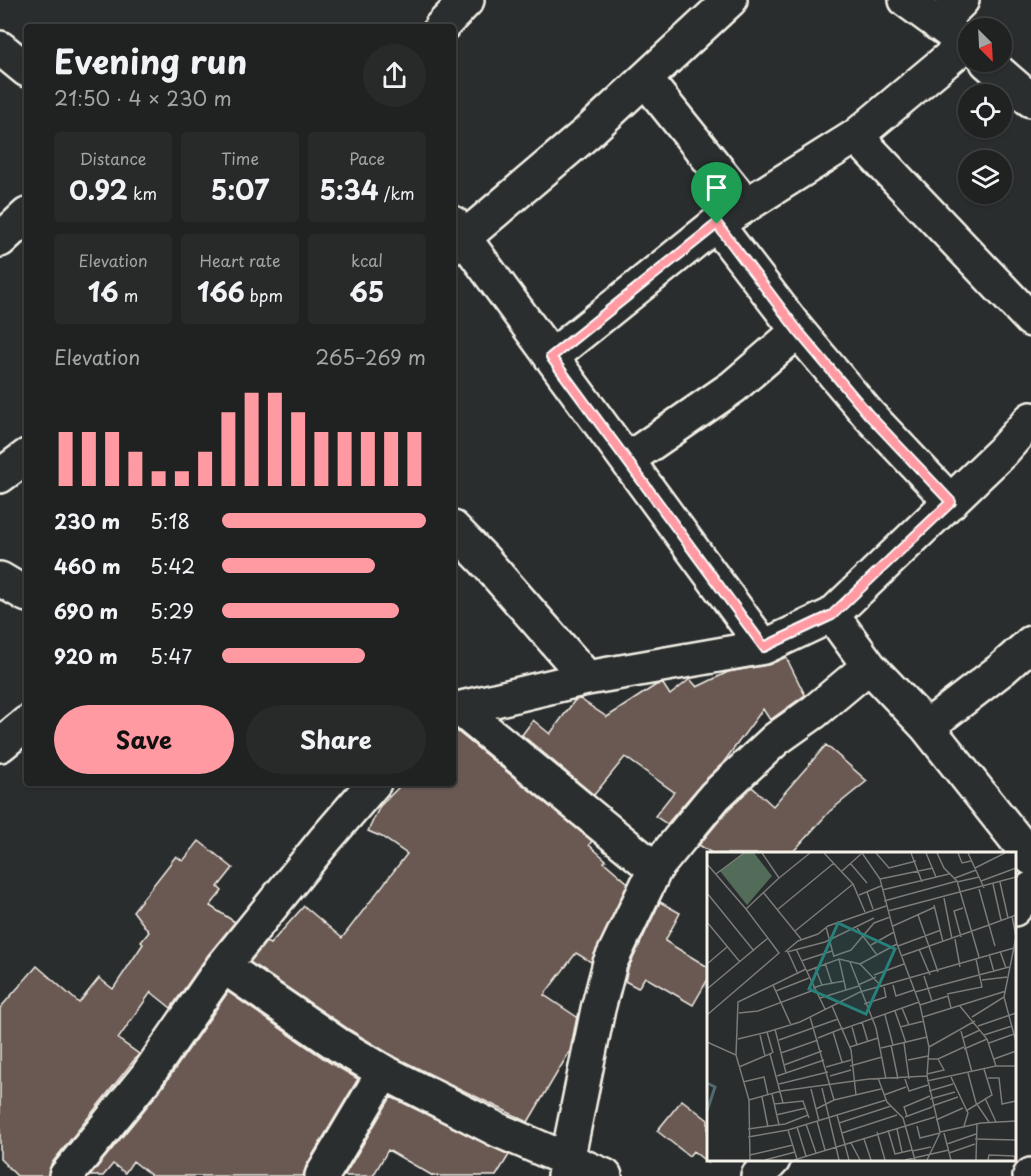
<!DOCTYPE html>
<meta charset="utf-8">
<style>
body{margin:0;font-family:"Playpen Sans",sans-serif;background:#282a2a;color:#f1f3f6;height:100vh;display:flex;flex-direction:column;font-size:22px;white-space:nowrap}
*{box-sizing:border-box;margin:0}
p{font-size:20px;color:#a2a4a5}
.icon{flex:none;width:33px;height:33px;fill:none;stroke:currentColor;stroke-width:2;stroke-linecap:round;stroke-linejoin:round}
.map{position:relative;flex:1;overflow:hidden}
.details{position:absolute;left:24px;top:24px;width:432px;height:762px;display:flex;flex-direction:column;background:#202222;border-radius:6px;box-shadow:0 2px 4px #0004,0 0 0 2px #3d3f40}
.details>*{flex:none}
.needle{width:39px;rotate:156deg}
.fabs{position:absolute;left:958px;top:18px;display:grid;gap:12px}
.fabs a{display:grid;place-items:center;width:54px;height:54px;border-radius:50%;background:#202222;box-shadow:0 2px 4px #0004,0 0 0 2px #3d3f40;font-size:30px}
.pin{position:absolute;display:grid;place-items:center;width:51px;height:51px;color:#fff;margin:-62px -26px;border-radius:50% 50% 50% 0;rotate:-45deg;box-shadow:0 0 6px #0007}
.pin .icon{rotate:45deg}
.round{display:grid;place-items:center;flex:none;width:63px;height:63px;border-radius:32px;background:#282a2a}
.overview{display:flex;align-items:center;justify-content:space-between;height:102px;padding:0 30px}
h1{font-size:33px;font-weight:700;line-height:45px}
.figures{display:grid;grid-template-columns:repeat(3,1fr);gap:9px;height:102px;padding:6px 30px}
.figures div{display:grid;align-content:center;border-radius:6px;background:#282a2a;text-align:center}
.figures b{font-size:26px;font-weight:700}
.figures small{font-size:16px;font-weight:400}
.figures p{font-size:16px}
.chart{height:168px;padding:12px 30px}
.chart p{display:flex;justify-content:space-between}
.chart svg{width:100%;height:108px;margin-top:6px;stroke:#ff9aa2;stroke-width:6}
.action{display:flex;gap:12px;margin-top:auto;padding:12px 30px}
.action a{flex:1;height:69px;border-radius:36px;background:#ff9aa2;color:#111;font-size:24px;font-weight:700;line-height:69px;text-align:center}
.action a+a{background:#282a2a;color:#f1f3f6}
ul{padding:0 30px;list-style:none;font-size:20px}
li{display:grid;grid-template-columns:96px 72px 1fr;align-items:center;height:45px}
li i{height:15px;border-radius:8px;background:#ff9aa2}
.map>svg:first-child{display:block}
.building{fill:#6a5853;stroke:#f4f1e8;stroke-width:1.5}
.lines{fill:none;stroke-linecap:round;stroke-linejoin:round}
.minor-casing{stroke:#f4f1e8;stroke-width:38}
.minor{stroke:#2a2d2e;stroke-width:33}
.route-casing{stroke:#fff;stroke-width:12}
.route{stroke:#ff9aa2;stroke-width:8}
.inset-river{fill:none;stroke:#4e6b72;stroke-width:3}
.inset-road{fill:none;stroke:#7b7b78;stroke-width:1.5}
.view{fill:#26827a;fill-opacity:0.15;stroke:#26827a;stroke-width:3}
.inset-edge{fill:none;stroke:#f4f1e8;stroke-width:3}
</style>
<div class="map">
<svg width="1031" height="1176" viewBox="0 0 1031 1176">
<rect width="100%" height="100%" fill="#2a2d2e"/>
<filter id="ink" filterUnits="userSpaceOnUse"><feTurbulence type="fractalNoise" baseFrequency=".0167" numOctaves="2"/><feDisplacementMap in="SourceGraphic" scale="12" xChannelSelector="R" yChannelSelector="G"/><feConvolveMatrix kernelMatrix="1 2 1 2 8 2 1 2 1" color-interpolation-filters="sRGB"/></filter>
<g filter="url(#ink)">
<path class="building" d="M786,657L805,695L770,720L763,709L723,763L701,784L667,824L655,816L674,792L625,757L594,795L522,735L533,720L550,734L575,700L580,699L607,717L656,685L663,684L670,695L690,679L697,687L728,672L767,665Z
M453,728L592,841L589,845L606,860L604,862L628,883L591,962L576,953L544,995L577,1017L570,1051L528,1122L393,1056L350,1030L250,962L266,942L270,944L304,906L342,938L407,854L382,837L368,831L380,806L403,783H453Z
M826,745L867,781L830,811L791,854H713L699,845L729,809L752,787L773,806Z
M199,841L233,868L218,887L222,891L210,906L235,922L208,955L171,1008L151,992L118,1039L139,1054L51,1164L48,1176H17L0,1159V1008L37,966L79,1003L99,978L113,989L143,944L141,942L149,932L133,911L176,856L183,861Z
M660,902L680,913L665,941L708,967V979L693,1005L645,977L638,988L625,981L628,969Z
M228,992L329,1062L358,1079L306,1166L303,1176H152L133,1161L125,1173L113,1164L103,1176H90L162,1088Z
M391,1097L509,1155L496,1176H433L388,1150L373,1176H344Z
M682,1100L708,1120V1163L693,1151L689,1156L657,1131Z"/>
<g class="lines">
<g class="minor-casing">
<path id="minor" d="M906,0L969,46
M938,24L962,0
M441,27L467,0
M966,44L856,136L1031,320
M0,48L27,70
M987,62L1031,100
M645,79L746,205
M453,223L764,647
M716,224L798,331L868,414L951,502
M0,240L27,215
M453,247L587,133L730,0
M551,357L716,224L856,136
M627,460L733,387L798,331
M0,476L27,456
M453,528L484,560L587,678
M0,579L27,595
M832,615L869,666L927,727L1031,858
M460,709L655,869
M453,710L587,678L764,647L832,615L1002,452L1031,419
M927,727L1002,669L1031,643
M0,745L27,723
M1014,909L1031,889
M223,966L340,1046L384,1072L498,1130L605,1176
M66,1176L147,1076L223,966L324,841L374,783
M322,1176L384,1072
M564,1176L598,1009L610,963L655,869L715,796L776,739L814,712L869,666
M758,1176L773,1160
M1030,1176L1031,1175"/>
</g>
<use href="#minor" class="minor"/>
</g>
</g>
<g class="lines" filter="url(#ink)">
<g class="route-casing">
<path id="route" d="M717,224L798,331L868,414L951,502L832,615L764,647L551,357Z"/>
</g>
<use href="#route" class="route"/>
</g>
<g transform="translate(707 852)">
<rect width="309" height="309" fill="#2a2d2e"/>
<path d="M37,1H47L65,24L40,53L13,19Z" fill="#536c5a"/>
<path class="inset-river" d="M0,231L8,235L0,259"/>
<path class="inset-road" d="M117,1L146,32L158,60M155,1L173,27L190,92L213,153L222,195L220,224L233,280L274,271L309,269M169,1L182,16L209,9M204,1L215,30M219,1L229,25M230,1L237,16L250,29L272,105M251,1L255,11L264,9M261,1L277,36M143,11L160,31M0,12L39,57M268,16L298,1M135,19L154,2M9,22L37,1M72,26L103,1M248,26L269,18M173,27L226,16M274,29L309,16M250,30L272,25M293,30L301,66M286,32L294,68M272,37L282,73L309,63M175,38L242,22M56,40L94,87M160,40L166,57M0,41L47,99M152,43L174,34M237,46L245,87M177,49L250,29M227,53L236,90M70,58L127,11M181,59L309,25M211,63L231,120M0,70L33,110M186,74L228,55M119,75L127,105M150,76L170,103M88,79L146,32M254,85L247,59L256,56M248,87L253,115M164,93L187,80M191,94L234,78M89,97L118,157M212,97L223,123M293,99L299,116M78,100L91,89L111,82L121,74L179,54M80,100L118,90L167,66M81,100L91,122M282,102L287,120M127,104L144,98L167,71L183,65M194,104L282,73L288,94M132,107L139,138M94,109L125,99M143,110L169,176L179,227M118,111L125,132M0,112L20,95M153,112L190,92M100,119L132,107L153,112L175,135M167,123L197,112M217,124L225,149M275,128L300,125M66,133L84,173M115,133L137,129M151,133L169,125M186,133L189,144L207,138M106,136L115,133L108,115M0,137L61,86M69,139L102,126M208,140L302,115M240,142L275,135L269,107M297,145L309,190M113,146L152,134M157,152L179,145L177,135M213,153L241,144L244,156M125,154L144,198L149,243M195,156L202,173M188,159L199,191M32,161L51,159L107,138M0,163L72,101L39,57L72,26L55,1M178,163L186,193M103,165L127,248M216,165L299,139M265,165L297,145L309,85L305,64M155,170L161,190M271,174L309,161M145,175L150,193M193,175L217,169M68,177L79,221M136,177L212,150M254,179L265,220M126,180L135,210M53,183L58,204M277,183L305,174M111,186L136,176M256,186L273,178M31,187L60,180M72,188L131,167M0,190L29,203L42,248L43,308M197,191L202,227M282,191L307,182M184,193L191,227M143,195L171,186M222,195L268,169M174,196L220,185M257,197L280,187M66,201L60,180L93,170L153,140L307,96M74,201L111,188M63,202L76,251M29,203L31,150L99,117M221,207H231L257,195M287,207L309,199M201,208L221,204M77,213L115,199M143,214L175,205M289,214H309M32,215L65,201M119,215L144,208M261,221L269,251L282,270M220,222L237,218L231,207M70,224L117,208M123,224L144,218M244,225L261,261L257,274M171,226L180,250L196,266L208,308M281,226H292L295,252L309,249M198,227L202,239L221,233M220,229L289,214L280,187L252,153M36,230L57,225L61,243M72,232L121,220M115,236L132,308M104,237L112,269M222,239L246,232M65,242L72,273M177,243L199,235M55,245L61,275M278,246L289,270M223,247L248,240M42,248L74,239L162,227L220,224M67,252L96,249L102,266M225,254L251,245M109,257L127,248L174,237M259,259L285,243L277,217M69,263L99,256M130,263L142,308M200,264L197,255L223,244M198,265L225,255M229,268L256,256M110,269L118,298M132,271L184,254M99,272L109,301M210,274L213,286L233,281M90,275L99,304M41,277L78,272L101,263M190,277L195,300M81,278L90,307M181,278L188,302L205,298M170,280L178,308M135,281L190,263M237,281L244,308M41,285L81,278L179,248M157,287L164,308M268,287L309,288M144,291L153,308M240,292L269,282M205,299L224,295M242,301L268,292M43,303L86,293M58,308L88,300M87,308L228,265M198,308L242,298M220,308L233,281M269,308L270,271M281,308L282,303L307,304L308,308"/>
<path class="view" d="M131,71L188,97L159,162L102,137Z"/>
<rect width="309" height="309" class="inset-edge"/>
</g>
</svg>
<div class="fabs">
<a><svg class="needle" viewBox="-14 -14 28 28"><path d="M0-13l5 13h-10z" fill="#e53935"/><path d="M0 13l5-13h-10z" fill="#a2a4a5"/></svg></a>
<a><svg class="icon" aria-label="locate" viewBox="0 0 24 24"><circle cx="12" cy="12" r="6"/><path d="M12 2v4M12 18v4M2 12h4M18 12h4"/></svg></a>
<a><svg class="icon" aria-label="layers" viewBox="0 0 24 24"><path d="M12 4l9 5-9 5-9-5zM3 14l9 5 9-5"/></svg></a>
</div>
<div class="pin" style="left:717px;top:224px;background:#1e9e55"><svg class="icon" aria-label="arrive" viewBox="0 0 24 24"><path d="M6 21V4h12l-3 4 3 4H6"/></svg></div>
<section class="details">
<div class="overview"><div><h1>Evening run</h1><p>21:50 · 4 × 230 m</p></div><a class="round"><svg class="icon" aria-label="share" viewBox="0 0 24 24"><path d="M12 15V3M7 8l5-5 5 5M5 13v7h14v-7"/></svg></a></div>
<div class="figures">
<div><p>Distance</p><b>0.92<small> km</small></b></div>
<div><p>Time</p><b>5:07</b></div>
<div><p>Pace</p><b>5:34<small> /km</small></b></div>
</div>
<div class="figures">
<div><p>Elevation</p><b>16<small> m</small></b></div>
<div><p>Heart rate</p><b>166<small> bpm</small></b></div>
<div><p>kcal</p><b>65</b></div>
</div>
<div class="chart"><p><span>Elevation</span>265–269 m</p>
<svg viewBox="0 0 160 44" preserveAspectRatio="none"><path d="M5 44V22M15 44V22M25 44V22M35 44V30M45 44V38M55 44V38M65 44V30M75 44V14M85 44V6M95 44V6M105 44V14M115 44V22M125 44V22M135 44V22M145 44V22M155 44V22"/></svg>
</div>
<ul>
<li><b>230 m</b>5:18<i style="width:100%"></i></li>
<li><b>460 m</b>5:42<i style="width:75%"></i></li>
<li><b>690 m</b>5:29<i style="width:87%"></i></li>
<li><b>920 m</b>5:47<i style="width:70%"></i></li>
</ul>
<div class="action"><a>Save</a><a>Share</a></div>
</section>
</div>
